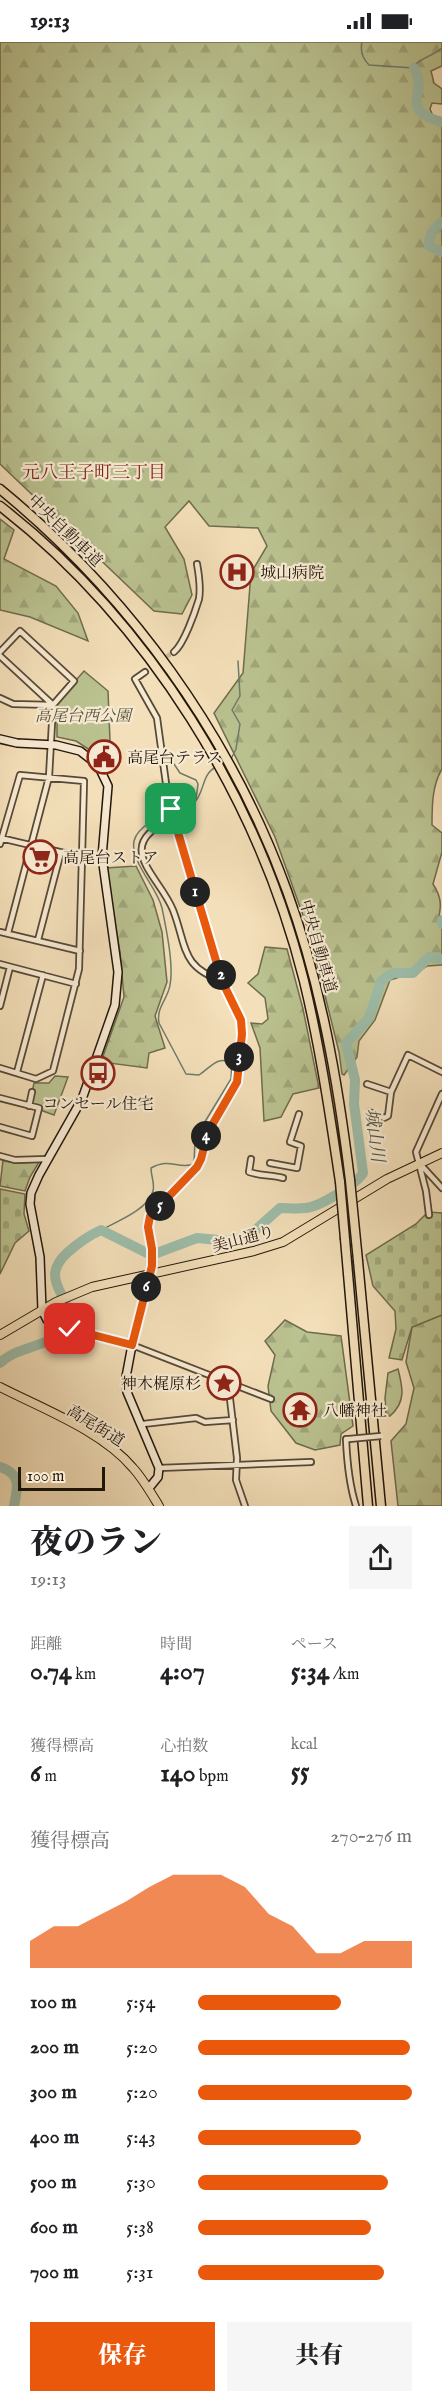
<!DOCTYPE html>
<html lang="ja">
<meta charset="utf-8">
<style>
body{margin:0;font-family:"IM FELL English","Noto Serif JP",serif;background:#f6f6f6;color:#202124;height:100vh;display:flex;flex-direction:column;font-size:22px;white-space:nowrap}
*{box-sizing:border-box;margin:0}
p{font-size:20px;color:#757577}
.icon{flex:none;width:33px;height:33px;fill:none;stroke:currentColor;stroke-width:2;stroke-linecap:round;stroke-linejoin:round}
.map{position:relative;height:1464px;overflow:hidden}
.details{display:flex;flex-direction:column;background:#fff;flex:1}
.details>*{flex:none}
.scale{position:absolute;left:18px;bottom:15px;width:87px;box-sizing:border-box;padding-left:6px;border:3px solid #23170c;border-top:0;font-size:16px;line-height:21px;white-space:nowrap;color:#23170c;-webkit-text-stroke:4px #f7ead2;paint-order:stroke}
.pin{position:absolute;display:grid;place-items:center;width:51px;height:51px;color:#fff;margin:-26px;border-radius:12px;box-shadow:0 3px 9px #0006}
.km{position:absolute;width:30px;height:30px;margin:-15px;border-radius:50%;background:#222;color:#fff;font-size:16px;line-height:30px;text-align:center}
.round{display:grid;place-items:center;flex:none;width:63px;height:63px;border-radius:0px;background:#f6f6f6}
.summary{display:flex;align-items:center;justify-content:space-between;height:102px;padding:0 30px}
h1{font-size:33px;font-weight:800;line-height:45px}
.metrics{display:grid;grid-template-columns:repeat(3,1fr);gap:9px;height:102px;padding:6px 30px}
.metrics div{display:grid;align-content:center}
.metrics b{font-size:26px;font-weight:800}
.metrics small{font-size:16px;font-weight:400}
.metrics p{font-size:16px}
.chart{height:168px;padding:12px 30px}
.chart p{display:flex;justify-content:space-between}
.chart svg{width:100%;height:108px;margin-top:6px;fill:#ea580c;opacity:.7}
.cta{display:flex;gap:12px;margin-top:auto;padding:12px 30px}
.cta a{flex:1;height:69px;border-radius:0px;background:#ea580c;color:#fff;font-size:24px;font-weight:800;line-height:69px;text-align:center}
.cta a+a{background:#f6f6f6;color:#202124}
ul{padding:0 30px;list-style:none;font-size:20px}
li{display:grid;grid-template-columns:96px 72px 1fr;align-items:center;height:45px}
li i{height:15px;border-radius:8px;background:#ea580c}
.status{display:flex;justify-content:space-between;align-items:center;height:42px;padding:0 30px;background:#fff;direction:ltr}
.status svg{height:16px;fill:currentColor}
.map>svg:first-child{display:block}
.forest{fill:url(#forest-firs);stroke:#6e6c4e;stroke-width:1.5}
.cemetery{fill:url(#cemetery-stones);stroke:#6e6c4e;stroke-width:1.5}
.green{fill:#bac290;stroke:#6e6c4e;stroke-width:1.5}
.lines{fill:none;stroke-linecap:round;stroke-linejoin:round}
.stream{stroke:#6c7b6b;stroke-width:1.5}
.river{stroke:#9dbdaa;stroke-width:10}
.street-tunnel{stroke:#c9b796;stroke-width:4.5;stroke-dasharray:4.5 2;stroke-linecap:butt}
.street-casing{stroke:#574937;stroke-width:8}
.secondary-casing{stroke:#23170c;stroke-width:10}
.primary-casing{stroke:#23170c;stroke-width:10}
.highway-casing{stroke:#23170c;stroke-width:11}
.street{stroke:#f7ead2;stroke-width:4.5}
.secondary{stroke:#f7ead2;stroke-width:7}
.primary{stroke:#f3dfb9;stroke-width:8}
.highway{stroke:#f3dfb9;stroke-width:8}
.street-bridge-casing{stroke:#574937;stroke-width:8;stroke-linecap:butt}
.highway-bridge-casing{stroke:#23170c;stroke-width:11;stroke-linecap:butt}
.street-bridge{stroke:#f7ead2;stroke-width:4.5}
.highway-bridge{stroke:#f3dfb9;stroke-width:8}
.route-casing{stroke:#fff;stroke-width:12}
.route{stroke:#ea580c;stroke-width:8}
.labels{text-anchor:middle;stroke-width:4.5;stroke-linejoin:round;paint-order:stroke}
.street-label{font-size:16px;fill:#23170c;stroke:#f7ead2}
.poi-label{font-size:16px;fill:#23170c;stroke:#f7ead2;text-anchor:start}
.park-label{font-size:16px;font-style:italic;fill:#58533a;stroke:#f7ead2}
.neighbourhood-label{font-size:18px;fill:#7a1f14;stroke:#f7ead2}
.water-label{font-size:18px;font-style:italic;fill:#4e5143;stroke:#f7ead2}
</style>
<div class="status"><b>19:13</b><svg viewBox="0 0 49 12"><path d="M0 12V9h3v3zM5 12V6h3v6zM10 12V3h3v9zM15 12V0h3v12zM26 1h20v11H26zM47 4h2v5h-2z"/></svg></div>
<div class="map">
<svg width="442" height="1464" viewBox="0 0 442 1464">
<defs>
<pattern id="forest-firs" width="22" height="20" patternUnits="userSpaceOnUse" patternTransform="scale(1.5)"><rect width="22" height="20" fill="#bac290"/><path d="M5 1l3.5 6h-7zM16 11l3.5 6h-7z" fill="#a0a67b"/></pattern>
<pattern id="cemetery-stones" width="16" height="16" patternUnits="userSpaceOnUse" patternTransform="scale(1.5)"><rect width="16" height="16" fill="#bac290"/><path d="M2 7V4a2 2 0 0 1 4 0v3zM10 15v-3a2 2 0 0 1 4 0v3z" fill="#a0a67b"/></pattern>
</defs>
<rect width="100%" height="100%" fill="#f3dfb9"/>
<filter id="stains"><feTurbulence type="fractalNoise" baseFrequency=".00333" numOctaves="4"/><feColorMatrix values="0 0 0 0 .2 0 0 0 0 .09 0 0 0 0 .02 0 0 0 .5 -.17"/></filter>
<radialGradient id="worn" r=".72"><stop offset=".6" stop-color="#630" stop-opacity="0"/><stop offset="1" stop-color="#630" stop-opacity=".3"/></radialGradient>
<path class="forest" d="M0,0H442V24L431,29L434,41L442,47V62L432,61L430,67L436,81L442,83V727C432,743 432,765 432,783L442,791V810L433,842C440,853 442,861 439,874L442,878V923L427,924L419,929L390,938L375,978L359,999L357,1015L344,1033L342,1032L339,1010L310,893L275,795L214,671L243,631L251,531L267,504L258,486L209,484L189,459L165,485L184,517L192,553L182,572L154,569L0,422Z
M0,477L14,488L4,517L56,544L78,571L88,599L30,575L0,568Z
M136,824L153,858L162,890L167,940L155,974L165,1006L149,1011L147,1026L101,1020L124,955L120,910L106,826Z
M265,905L287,907L303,967L319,1046L293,1052L281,1075L264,1079L260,1006L251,981L262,982L268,977L265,956L248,941L258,932Z
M3,1118L14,1121L39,1120L30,1135L25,1149L0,1144Z
M442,1273V1464H398L391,1399L406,1382L414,1346L406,1320L412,1285Z
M285,1278L307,1290L341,1294L353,1384L341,1392L340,1403L315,1408L296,1401L271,1369L268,1344L275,1313L265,1299Z
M398,1327C403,1346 406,1360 390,1374H386L385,1356L388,1331Z"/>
<path class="cemetery" d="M0,1147L25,1152L24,1172L29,1189L15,1201L0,1232Z
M428,1170L442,1171V1273L412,1285L402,1318L389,1316L396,1287L395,1269L373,1244L366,1213L416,1182Z"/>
<path class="green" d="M84,629L108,649L110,698L96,712L76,699L57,695V660Z
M55,1034L68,1035L54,1073L29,1064L34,1041H49Z"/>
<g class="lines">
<path class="stream" d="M362,0C360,9 363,17 369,23L414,26
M413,24C422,16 432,14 442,6
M164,712L170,716L180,731L196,738L198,742L196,757
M231,717L236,707L240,682L232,668L240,654L238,619
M362,1134H366
M101,1188C116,1180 149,1167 153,1149C155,1142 151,1134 151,1126C170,1115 178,1128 194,1122L195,1096L231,1037L232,1021C218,1013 211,1025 199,1033L186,1032L159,981C156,965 168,957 170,943C174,923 166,886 162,866C157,845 130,820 134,799C137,785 163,771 176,768C182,767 188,767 193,762C205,752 201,732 216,725"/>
<path class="river" d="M414,26C430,50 396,67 442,80
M442,180C434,186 428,194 429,204L442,210
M442,878V882
M0,1321C18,1303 49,1307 63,1286C82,1258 34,1241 67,1211C78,1201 88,1194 101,1188L147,1211H157L197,1196L229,1199L244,1195L252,1191L280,1166C288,1166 297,1167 305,1166C319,1165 356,1143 363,1131L354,1062L355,1038L346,1001L369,976L381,939L393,931H413L429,915L442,917
M0,1425C21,1431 18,1446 14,1464"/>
<path class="street-tunnel" d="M161,618L174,610"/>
<g class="street-casing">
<path id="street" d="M0,610L20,589L74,639L53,663L13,662L0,656
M174,610C184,602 195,570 199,557C201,545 199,533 197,522
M0,614L53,663L49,735L8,891
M145,630L135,637L157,676L168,756L176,786L223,939L242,985L237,1039L204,1098L201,1117L197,1125L150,1175L148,1185L152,1207V1224L132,1303L271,1357
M173,777C110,803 159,833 173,868C187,904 180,925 223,939
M0,796L81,815
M0,802L20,733L84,739L79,927L53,1029L36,1037L0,1026
M0,890L80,909
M38,898L61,810
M0,922L76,942
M0,964L10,925
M17,1030L43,933
M367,1042L391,1050
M0,1056L39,1066L32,1094L0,1085
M29,1064L32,1050
M369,1070L384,1076L388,1074L391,1050L408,1013L442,1030
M0,1114L15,1118L48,1117
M251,1117L249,1130C261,1134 271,1133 283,1136
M270,1121L297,1126L301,1104L290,1100L299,1072
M421,1123L442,1146
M429,1173L426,1149L416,1110L442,1052
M228,1340L237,1416L236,1438L245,1464
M143,1382L196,1376L205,1380L233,1378
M349,1397H346C347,1420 349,1442 356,1464
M159,1426L311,1420"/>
</g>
<g class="secondary-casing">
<path id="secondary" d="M0,697L17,701L56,703L80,709L98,723L108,744L102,815L118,930L115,963L82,1057L39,1133L31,1151L30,1162L40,1215L42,1268L47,1278L60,1285L132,1303L126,1335L127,1350L159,1426L158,1435L149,1446"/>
</g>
<g class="primary-casing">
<path id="primary" d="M0,1293L56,1260L92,1245L254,1209L283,1200L387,1137L442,1111
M0,1345C43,1367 102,1389 133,1426C143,1437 151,1451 159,1464"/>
</g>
<g class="highway-casing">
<path id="highway" d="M0,447C129,553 230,692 287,849C321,942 338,1040 350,1138
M0,464C149,580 258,756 304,939C320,1005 330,1073 340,1140
M345,1197L368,1464
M358,1219L381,1464"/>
</g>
<use href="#street" class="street"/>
<use href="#secondary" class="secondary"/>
<use href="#primary" class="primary"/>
<use href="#highway" class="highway"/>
<g class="street-bridge-casing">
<path id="street-bridge" d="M349,1397L381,1394"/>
</g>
<g class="highway-bridge-casing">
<path id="highway-bridge" d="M350,1138L358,1219
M340,1140L345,1197"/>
</g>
<use href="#street-bridge" class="street-bridge"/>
<use href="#highway-bridge" class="highway-bridge"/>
</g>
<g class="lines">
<g class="route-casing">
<path id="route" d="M70,1287L132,1303L152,1224V1207L148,1185L150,1174L197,1125L201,1117L208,1090L237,1040L242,992L241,978L222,939L171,767"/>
</g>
<use href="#route" class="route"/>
</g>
<defs>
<g id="hospital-ring" transform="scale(1.725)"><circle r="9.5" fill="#f7ead2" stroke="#8f2418" stroke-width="1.5"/><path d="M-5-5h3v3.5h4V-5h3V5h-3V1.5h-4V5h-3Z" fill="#8f2418"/></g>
<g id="civic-ring" transform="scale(1.725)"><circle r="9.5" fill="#f7ead2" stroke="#8f2418" stroke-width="1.5"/><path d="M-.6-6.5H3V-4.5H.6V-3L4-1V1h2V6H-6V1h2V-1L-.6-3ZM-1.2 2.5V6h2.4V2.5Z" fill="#8f2418"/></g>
<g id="supermarket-ring" transform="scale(1.725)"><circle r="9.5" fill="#f7ead2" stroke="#8f2418" stroke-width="1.5"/><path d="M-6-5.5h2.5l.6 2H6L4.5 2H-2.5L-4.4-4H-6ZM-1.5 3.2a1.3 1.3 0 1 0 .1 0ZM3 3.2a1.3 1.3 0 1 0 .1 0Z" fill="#8f2418"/></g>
<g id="bus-ring" transform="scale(1.725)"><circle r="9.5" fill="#f7ead2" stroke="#8f2418" stroke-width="1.5"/><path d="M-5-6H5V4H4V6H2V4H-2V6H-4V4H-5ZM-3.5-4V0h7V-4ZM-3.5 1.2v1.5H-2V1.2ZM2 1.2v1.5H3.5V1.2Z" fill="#8f2418"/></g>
<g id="sight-ring" transform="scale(1.725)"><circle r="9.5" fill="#f7ead2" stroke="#8f2418" stroke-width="1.5"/><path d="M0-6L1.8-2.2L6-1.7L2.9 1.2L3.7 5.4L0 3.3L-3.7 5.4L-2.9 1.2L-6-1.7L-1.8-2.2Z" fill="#8f2418"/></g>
<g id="temple-ring" transform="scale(1.725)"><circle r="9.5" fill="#f7ead2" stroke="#8f2418" stroke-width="1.5"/><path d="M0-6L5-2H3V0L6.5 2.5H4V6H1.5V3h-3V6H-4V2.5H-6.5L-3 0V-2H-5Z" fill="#8f2418"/></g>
</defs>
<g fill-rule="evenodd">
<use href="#hospital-ring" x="237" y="530"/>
<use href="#civic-ring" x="104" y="715"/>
<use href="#supermarket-ring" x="40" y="815"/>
<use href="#bus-ring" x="98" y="1031"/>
<use href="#sight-ring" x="224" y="1341"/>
<use href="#temple-ring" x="300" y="1368"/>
</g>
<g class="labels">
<g class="street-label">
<text transform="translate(66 488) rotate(44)" y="6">中央自動車道</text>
<text transform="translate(319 904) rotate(74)" y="6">中央自動車道</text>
<text transform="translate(243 1196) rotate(-15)" y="6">美山通り</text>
<text transform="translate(96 1383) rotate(32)" y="6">高尾街道</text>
</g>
<g class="poi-label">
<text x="260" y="536">城山病院</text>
<text x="127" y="721">高尾台テラス</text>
<text x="63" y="821">高尾台ストア</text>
<text x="98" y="1067" text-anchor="middle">コンセール住宅</text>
<text x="201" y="1347" text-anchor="end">神木梶原杉</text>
<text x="323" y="1374">八幡神社</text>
</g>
<g class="park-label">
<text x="83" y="679">高尾台西公園</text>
</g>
<g class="neighbourhood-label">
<text x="94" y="436">元八王子町三丁目</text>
</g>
<g class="water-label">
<text transform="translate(375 1093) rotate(83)" y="6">城山川</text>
</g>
</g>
<rect width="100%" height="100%" filter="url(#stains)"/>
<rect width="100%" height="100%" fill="url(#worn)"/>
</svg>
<div class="scale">100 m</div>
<div class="pin" style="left:171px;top:767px;background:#1e9e55"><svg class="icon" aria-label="arrive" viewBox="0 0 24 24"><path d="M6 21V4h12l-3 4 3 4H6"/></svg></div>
<div class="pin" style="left:70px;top:1287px;background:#d93025"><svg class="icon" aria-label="check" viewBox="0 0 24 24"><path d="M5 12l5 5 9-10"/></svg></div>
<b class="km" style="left:195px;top:850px">1</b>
<b class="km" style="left:221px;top:933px">2</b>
<b class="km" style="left:239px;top:1015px">3</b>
<b class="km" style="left:206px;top:1094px">4</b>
<b class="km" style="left:160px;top:1164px">5</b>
<b class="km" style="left:146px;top:1245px">6</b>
</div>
<section class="details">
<div class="summary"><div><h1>夜のラン</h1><p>19:13</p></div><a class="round"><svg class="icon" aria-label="share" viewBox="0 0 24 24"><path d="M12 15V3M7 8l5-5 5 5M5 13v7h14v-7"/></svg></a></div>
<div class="metrics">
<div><p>距離</p><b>0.74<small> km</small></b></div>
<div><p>時間</p><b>4:07</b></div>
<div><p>ペース</p><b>5:34<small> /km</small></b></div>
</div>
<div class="metrics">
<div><p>獲得標高</p><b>6<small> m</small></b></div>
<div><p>心拍数</p><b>140<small> bpm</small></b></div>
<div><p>kcal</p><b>55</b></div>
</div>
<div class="chart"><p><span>獲得標高</span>270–276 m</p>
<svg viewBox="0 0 160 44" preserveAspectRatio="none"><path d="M0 44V33L10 27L20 27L30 22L40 17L50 11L60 6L70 6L80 6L90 11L100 22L110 27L120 38L130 38L140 33L150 33L160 33V44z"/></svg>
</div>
<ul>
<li><b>100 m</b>5:54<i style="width:67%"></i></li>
<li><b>200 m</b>5:20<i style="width:99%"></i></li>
<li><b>300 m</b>5:20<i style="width:100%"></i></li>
<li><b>400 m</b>5:43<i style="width:76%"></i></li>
<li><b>500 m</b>5:30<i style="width:89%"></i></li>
<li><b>600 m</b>5:38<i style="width:81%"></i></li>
<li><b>700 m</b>5:31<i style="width:87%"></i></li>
</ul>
<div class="cta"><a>保存</a><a>共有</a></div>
</section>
